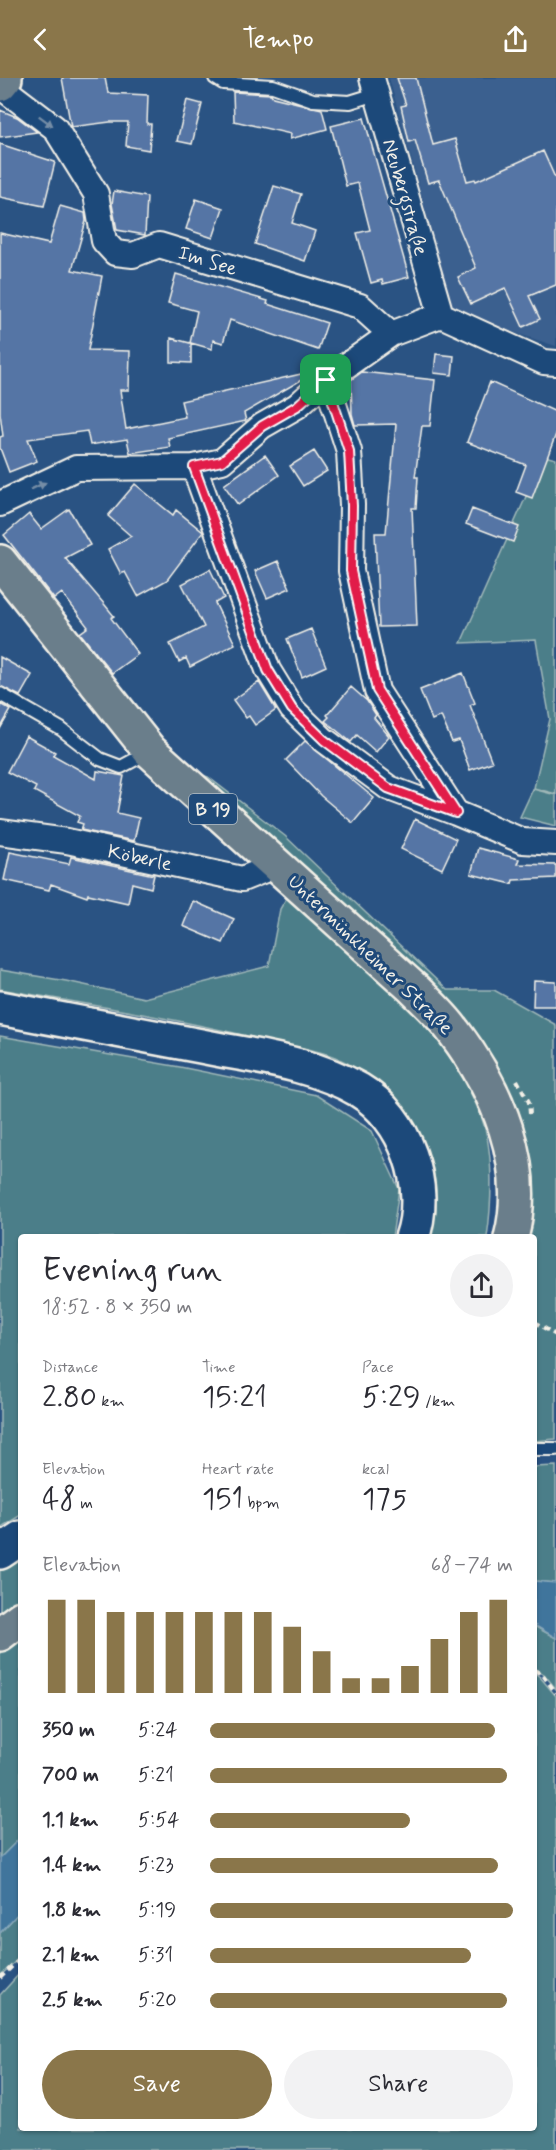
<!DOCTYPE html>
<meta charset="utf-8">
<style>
body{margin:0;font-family:Mynerve,sans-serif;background:#f2f2f3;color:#2b2b33;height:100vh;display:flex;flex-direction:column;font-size:22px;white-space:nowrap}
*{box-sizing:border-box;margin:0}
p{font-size:20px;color:#7c7c81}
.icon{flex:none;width:33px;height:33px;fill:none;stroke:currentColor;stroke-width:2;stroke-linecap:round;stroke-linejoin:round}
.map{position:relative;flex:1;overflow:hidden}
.side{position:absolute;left:18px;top:1156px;width:519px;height:897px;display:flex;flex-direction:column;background:#fff;border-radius:6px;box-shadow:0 2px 4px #0004}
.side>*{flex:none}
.pin{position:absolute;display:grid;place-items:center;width:51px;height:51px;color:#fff;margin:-26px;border-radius:12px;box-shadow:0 3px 9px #0006}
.round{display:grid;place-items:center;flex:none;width:63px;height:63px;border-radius:32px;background:#f2f2f3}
.headline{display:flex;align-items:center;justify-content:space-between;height:102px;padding:0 24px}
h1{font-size:33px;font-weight:600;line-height:45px}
.metrics{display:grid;grid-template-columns:repeat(3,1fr);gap:9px;height:102px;padding:6px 24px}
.metrics div{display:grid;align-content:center}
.metrics b{font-size:30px;font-weight:600}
.metrics small{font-size:16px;font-weight:400}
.metrics p{font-size:16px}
.chart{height:168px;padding:12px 24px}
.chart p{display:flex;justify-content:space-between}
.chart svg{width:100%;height:108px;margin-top:6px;stroke:#8a764a;stroke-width:6}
.button{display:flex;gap:12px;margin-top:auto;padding:12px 24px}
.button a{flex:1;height:69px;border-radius:36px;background:#8a764a;color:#fff;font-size:24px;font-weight:600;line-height:69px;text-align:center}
.button a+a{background:#f2f2f3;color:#2b2b33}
ul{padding:0 24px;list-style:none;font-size:20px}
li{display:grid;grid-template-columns:96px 72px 1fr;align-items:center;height:45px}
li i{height:15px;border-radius:8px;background:#8a764a}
header{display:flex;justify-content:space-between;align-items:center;height:78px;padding:0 24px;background:#8a764a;color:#fff;font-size:27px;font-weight:600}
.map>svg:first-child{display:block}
.built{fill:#3b608f}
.green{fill:#4c7e89;stroke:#a0b8b8;stroke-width:1.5}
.water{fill:#3f759c;stroke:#87a7ba;stroke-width:1.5}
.building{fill:#5475a5;stroke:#f4f1e8;stroke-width:1.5}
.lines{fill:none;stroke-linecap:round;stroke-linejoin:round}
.service-casing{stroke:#f4f1e8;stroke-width:16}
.minor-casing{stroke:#f4f1e8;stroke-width:28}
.secondary-casing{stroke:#f4f1e8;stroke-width:38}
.primary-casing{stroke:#f4f1e8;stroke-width:38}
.path{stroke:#f4f1e8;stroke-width:4;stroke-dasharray:6 4.5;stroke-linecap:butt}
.service{stroke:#1f4a7a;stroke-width:12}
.minor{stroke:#1f4a7a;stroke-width:24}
.secondary{stroke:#1f4a7a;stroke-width:33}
.primary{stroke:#6b7e8b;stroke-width:33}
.oneway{fill:#748da6}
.route-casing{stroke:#fff;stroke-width:12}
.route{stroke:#e11d48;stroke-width:8}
.labels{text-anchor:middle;stroke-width:6;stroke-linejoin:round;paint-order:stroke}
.shield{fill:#1f4a7a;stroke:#b4bfc7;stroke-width:1.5}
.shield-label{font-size:18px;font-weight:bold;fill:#f4f1e8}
.street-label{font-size:20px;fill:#f4f1e8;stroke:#1f4a7a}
</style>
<header><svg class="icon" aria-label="back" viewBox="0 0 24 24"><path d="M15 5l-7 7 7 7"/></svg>Tempo<svg class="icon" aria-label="share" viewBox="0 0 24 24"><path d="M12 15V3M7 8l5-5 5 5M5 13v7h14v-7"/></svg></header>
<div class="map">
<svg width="556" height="2072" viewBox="0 0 556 2072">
<rect width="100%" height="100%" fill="#2a5383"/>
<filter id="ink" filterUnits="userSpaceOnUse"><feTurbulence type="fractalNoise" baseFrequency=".0167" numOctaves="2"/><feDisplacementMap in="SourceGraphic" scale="12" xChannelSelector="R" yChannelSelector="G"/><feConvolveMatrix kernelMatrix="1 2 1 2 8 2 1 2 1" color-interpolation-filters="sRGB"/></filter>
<g filter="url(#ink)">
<path class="built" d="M389,0H556V268L454,235Z"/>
<path class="green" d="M544,378L556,381V716L534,710L550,641L536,562L461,565Z
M199,696L208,699L285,758L447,912H494L556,947V1361L534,1363V1160L526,1159L520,1048Z
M533,711L556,717V748L520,739Z
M287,819C361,881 447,947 482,1041C494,1074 492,1125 487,1159H430C455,1085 403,1009 335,979C312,970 284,967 260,961C174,940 87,926 0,911V892L66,903L144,920L269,888L280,831Z
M0,958L180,989L316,1017L372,1053L399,1111L392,1159L21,1160V1437L0,1450Z
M556,1388V1505L534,1503V1389Z
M21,1471V1519L0,1533V1485Z
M534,1548L556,1560V1611L544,1596L534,1590Z
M21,1558V1759L0,1780V1573Z
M534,1595L540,1599L556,1618V2072H0V1917L21,1894V2050H534Z
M21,1832V1878L0,1898V1855Z"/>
<path class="water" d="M534,1503L556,1505V1560L534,1547Z
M21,1759V1832L0,1855V1780Z"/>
<path class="building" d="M62,0H105L108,15L148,17L147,46H151L149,72L126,68L128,44H110L71,49Z
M397,0H416L433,67L455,61L467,103L475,101L476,103L543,73L556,102V207L529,218L540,241L523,249L505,210L471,226L458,199L476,190L439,102L428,105L415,62L409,64L401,28L406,27Z
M233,14L271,16L273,19L322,31L327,51L290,61L291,56L234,43Z
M187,22L202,26L192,66L177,63Z
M0,32L17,39L37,54L0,59Z
M364,40L409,199L383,206L382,202L371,205L357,155L370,152L358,105L346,108L331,48Z
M0,66L55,84L44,128L0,119Z
M274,108L301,116L292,145L315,153L305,183L255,166Z
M114,113L147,119L145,157L117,152L112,126Z
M196,121L223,130L213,160L186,151Z
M60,128L85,135L86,143L72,192L102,198L88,272L130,273L129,312H120L126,351L185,339L181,323L310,294V297L244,335L246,343L168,360L170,369L130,375L127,361L90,367L87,353L28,361L37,383L9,394L0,370V359L3,358L0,335V155L49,166Z
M176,196L268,223L267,226L327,245L318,272L230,242L223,265L213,262L212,271L191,265V285L171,284V260L190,265L197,233L168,225Z
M436,276L454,278L452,297L434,295Z
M362,294L435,302L430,348H422L415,399H418L416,430H412L417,548L379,549L375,455H386L396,346L355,347L352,336L351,302Z
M490,304L556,334V356L532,420L516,414L526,387L467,364Z
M314,373L327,393L303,408L290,388Z
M265,377L279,397L238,427L224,407Z
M135,406L173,437L176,432L203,454L167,502L138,518L125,494L121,496L108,471L131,458L108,438Z
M69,431L90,467L65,480L105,527L114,538L111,540L138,576L112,595L80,555L88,549L62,515L54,521L4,457L29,436L41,451Z
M472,431L519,449L513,464L466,446Z
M278,483L290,510L267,520L255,493Z
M210,491L224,520L215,525L235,566L190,589L186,580L179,584L170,566L204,549L182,506Z
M311,551L326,588L302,599L287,561Z
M0,579L32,597L20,618L0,608Z
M463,595L475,625L470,627L492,684L470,692L459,662L452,664L441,638L432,642L420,612Z
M259,604L276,632L255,647L249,638L246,640L233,622Z
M351,609L367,623L376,637L374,640L389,658L376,674L357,657L351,664L325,643L329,639L327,637Z
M0,626L11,632L0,651Z
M26,658L55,674L53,677L96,701L97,693L124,698L117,735L139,740L134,763L81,752L83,746L77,744L80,738L34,713L36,709L7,694Z
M305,663L374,720L353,745L321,718L286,682Z
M415,741L456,761L442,791L401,771Z
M478,770L519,781L517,786L556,787V800L513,802L512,806L471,796Z
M10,774L69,786L71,779L154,797L151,810L132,805L128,825L88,816L87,819L51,806L49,812L4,802Z
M193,823L234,841L223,865L183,848Z
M534,903L556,904V928H533Z"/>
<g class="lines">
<g class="service-casing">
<path id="service" d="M215,0L223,5L273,8L313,22L350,24L376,16
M0,616L61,651L100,681L121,689L149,674
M534,1371H556"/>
</g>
<g class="minor-casing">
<path id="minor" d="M372,0L441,237
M0,8L55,50L96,116L104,163L115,175L133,177L159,167L360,228L391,256
M326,302L349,373L352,427L351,493L377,613L456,735L523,763L556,765
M194,389L268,592L292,631L324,662L389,710L456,735
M0,426L76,390L194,389L222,383L262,348L297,328L326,302L391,256L441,237L544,284L556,285
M0,754L67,763L242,801L277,787"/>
</g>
<g class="secondary-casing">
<path id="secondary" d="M0,930C67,943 134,955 201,968C255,979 311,984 359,1012C406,1040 430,1108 412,1160
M0,1474L21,1460"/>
</g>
<g class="primary-casing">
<path id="primary" d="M0,6L5,0
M0,484L150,673L413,910C427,924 443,938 454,954C497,1011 530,1087 511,1160
M0,1556L21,1540"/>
</g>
<path class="path" d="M517,1002L529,1024L530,1036
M534,1244L556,1257
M534,1592L543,1597L556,1615
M0,1900L21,1880"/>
<use href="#service" class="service"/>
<use href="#minor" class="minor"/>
<use href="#secondary" class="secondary"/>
<use href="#primary" class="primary"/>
</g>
<defs><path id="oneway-solid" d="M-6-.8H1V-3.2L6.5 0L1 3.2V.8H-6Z" transform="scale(1.5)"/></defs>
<g class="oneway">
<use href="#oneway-solid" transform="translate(46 43) rotate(37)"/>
<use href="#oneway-solid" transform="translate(38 408) rotate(-25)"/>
</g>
</g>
<g class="lines" filter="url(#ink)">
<g class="route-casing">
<path id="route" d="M326,302L349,373L352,428L351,493L377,612L456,735L388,710L324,662L292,631L268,592L194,389L222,383L262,348L297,328Z"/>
</g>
<use href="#route" class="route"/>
</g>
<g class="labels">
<rect class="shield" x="189" y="716" width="48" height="30" rx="4.5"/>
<g class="shield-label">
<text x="213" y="737">B 19</text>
</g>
<g class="street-label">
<text transform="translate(406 119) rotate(74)" y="7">Neubergstraße</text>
<text transform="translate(208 182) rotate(17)" y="7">Im See</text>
<text transform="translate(140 779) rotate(12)" y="7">Köberle</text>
<text transform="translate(371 876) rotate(44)" y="7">Untermünkheimer Straße</text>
</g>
</g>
</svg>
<div class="pin" style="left:326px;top:302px;background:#1e9e55"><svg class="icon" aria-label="arrive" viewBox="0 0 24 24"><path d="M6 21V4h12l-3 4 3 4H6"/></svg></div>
<section class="side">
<div class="headline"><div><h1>Evening run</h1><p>18:52 · 8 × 350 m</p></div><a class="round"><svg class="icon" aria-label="share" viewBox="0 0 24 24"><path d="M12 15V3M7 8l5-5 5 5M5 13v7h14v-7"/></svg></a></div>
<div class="metrics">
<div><p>Distance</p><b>2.80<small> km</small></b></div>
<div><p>Time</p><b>15:21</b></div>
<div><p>Pace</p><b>5:29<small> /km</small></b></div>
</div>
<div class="metrics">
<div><p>Elevation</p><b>48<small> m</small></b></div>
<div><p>Heart rate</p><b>151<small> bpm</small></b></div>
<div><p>kcal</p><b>175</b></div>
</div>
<div class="chart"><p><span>Elevation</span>68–74 m</p>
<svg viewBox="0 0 160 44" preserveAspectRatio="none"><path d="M5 44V6M15 44V6M25 44V11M35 44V11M45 44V11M55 44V11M65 44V11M75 44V11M85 44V17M95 44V27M105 44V38M115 44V38M125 44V33M135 44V22M145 44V11M155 44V6"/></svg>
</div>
<ul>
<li><b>350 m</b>5:24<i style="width:94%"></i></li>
<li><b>700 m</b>5:21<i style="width:98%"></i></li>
<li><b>1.1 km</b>5:54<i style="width:66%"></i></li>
<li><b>1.4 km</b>5:23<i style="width:95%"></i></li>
<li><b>1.8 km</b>5:19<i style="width:100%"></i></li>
<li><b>2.1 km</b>5:31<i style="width:86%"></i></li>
<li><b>2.5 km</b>5:20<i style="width:98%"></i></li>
</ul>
<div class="button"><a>Save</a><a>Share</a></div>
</section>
</div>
